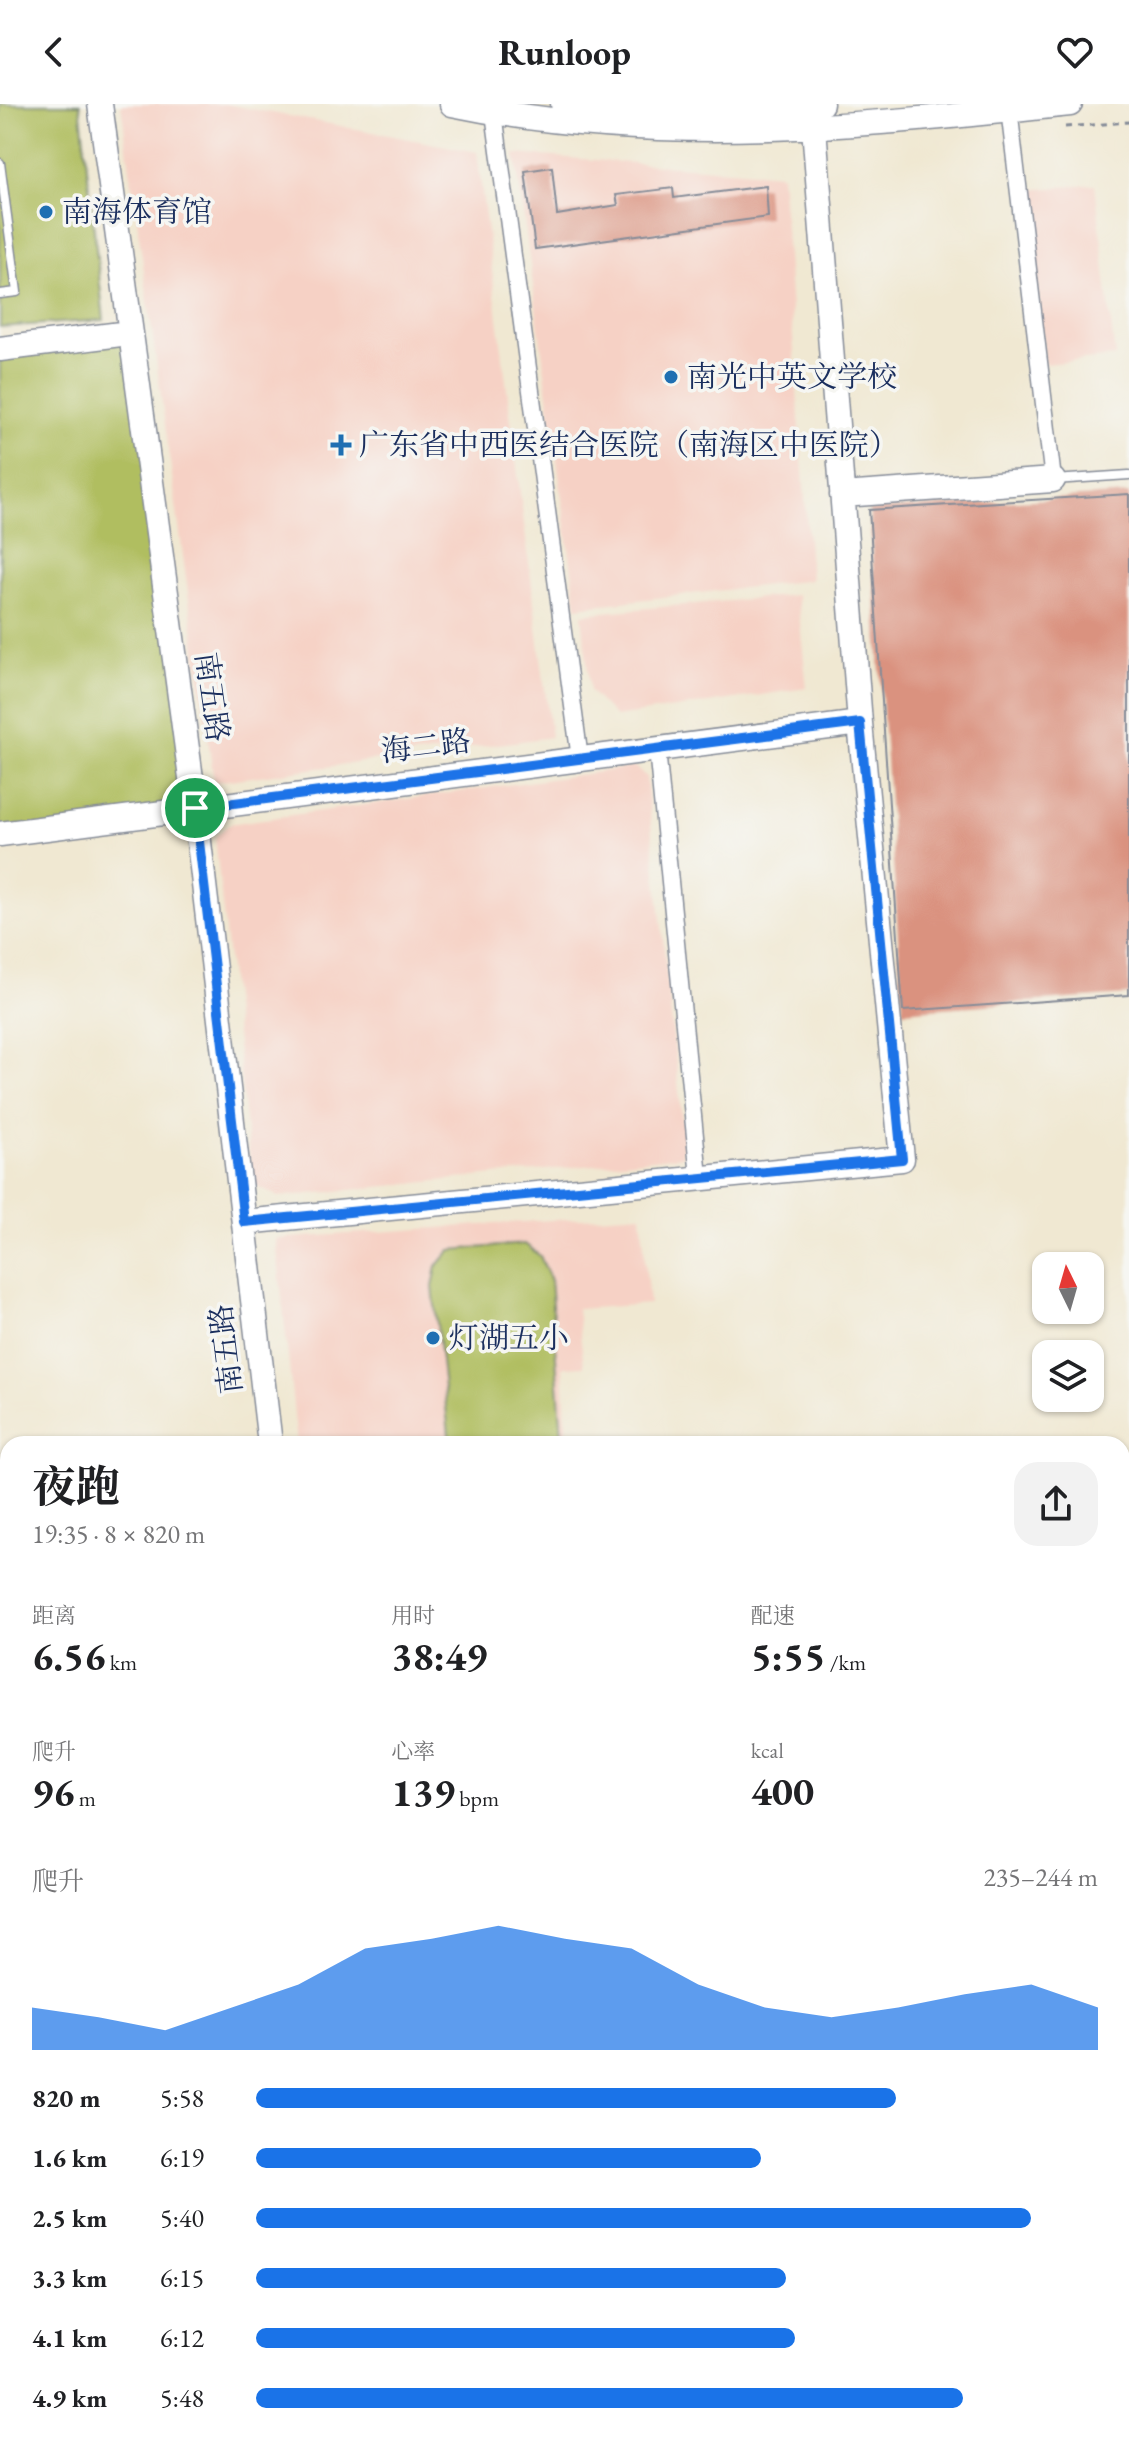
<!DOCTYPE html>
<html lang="zh">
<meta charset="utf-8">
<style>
body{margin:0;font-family:"EB Garamond","Noto Serif SC",serif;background:#f2f2f2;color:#202124;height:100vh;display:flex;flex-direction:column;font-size:30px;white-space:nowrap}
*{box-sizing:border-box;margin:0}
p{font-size:26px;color:#757577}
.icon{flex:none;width:44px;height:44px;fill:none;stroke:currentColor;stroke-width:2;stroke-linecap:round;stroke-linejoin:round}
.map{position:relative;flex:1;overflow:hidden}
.side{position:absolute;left:0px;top:1332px;width:1130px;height:1008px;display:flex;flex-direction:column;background:#fff;border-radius:24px 24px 0 0;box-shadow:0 2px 6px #0004}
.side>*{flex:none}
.needle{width:52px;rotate:355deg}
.controls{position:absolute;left:1032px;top:1148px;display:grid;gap:16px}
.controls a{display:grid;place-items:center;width:72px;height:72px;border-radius:16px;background:#fff;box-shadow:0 2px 6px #0004;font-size:40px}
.pin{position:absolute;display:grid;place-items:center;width:68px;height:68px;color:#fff;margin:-34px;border:4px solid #fff;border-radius:50%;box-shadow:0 2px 8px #0007}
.round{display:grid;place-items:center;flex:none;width:84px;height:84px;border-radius:24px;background:#f2f2f2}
.overview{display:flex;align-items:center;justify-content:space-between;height:136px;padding:0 32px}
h1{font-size:44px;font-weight:700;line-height:60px}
.stats{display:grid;grid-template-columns:repeat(3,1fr);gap:12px;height:136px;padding:8px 32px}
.stats div{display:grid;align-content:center}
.stats b{font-size:40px;font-weight:700}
.stats small{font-size:22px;font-weight:400}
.stats p{font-size:22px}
.chart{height:224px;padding:16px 32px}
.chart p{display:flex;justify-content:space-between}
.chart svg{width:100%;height:144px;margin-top:8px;fill:#1a73e8;opacity:.7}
ul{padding:0 32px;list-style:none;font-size:26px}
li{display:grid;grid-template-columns:128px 96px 1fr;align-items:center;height:60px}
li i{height:20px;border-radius:10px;background:#1a73e8}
header{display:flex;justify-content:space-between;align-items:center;height:104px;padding:0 32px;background:#fff;font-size:36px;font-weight:700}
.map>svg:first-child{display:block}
.built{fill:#f6d1c5}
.industrial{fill:#d1bfbf}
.green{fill:#b0be61;stroke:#667660;stroke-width:2}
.building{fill:#da927f}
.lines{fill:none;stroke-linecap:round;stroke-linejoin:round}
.lane-casing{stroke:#868c98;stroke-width:11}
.street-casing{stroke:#868c98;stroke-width:19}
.secondary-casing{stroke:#868c98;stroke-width:27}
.path{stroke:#868c98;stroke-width:3;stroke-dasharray:6 6;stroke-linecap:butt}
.lane{stroke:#fff;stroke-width:8}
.street{stroke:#fff;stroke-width:16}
.secondary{stroke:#fff;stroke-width:24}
.route-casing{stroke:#fff;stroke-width:16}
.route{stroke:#1a73e8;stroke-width:10}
.poi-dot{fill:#1f6fb2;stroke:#f6f6f2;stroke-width:3}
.labels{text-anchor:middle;stroke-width:7;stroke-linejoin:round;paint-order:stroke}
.poi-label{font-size:30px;fill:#1b2f5e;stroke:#f6f6f2;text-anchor:start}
.street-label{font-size:30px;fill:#1b2f5e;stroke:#f6f6f2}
</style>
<header><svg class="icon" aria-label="back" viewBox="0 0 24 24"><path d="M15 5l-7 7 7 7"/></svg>Runloop<svg class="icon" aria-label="heart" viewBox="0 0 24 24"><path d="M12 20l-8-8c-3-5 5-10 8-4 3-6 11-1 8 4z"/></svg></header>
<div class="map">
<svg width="1129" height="2340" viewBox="0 0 1129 2340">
<rect width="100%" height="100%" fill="#f6f6f2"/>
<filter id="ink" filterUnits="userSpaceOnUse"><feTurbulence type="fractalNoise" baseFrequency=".0125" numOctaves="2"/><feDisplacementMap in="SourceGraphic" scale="16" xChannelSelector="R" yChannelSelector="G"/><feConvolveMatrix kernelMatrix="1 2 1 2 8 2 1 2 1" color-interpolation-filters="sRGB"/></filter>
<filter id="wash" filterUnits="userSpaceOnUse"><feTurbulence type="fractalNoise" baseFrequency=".006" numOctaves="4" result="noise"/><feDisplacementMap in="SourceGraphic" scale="32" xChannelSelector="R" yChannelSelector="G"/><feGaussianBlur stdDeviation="1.8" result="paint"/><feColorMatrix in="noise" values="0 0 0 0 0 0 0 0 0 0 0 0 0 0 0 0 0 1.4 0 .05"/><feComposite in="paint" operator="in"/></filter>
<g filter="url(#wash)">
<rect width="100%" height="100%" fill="#f0e8d2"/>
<path class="built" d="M121,0H225L477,48L551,633L214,678Z
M515,50L781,70L811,476L577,503Z
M1095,80L1115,253L1045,260L1028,86Z
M797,491L807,584L615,613L590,587L582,510Z
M635,663L646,673L684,1035L682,1052L280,1093L252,1080L215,733L229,720Z
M641,1110L649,1200L577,1205L584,1262L563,1263L567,1340H297L276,1135Z"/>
<path class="industrial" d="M60,2332H218L219,2340H0Z"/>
<path class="green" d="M0,0H80L104,216L0,223Z
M129,229L195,704L0,730V245Z
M525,1140L540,1152L550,1175L562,1332L558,1340H450L433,1183L437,1162L451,1146Z
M1129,1866V2340H1004V2332H1122V1884Z"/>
<g id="blocks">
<path class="building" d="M552,63L557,111L618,101L616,91L673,84L674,94L766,82L768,113L535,145L525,67Z
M1129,390V891L903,907L869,406Z
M8,1519V2099L0,2100V1520Z"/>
</g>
</g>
<g filter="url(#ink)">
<use href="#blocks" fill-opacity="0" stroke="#868c98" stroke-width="2"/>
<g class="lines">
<g class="lane-casing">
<path id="lane" d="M0,59L17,188L0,190
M1054,376L1129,371"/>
</g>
<g class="street-casing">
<path id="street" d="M1009,5L1053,376
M494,9L580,655
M657,645L699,1073
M1122,1411L1129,1412"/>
</g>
<g class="secondary-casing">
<path id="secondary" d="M100,0L195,704L270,1340
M452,0C656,43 865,22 1070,0
M563,0C648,11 736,6 821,0
M0,245L129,229
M842,391L1053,376
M0,730L860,619
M244,1118L902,1055L860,619L814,23
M0,1504L8,1503
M1122,1756L1129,1740
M0,2118L8,2117
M236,2332L237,2340
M972,2340L973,2332"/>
</g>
<path class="path" d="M1065,23L1129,18"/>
<use href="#lane" class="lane"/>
<use href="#street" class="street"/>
<use href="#secondary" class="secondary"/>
</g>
</g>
<g class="lines" filter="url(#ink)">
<g class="route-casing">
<path id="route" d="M860,619L902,1055L244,1118L195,704Z"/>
</g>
<use href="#route" class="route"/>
</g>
<g class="poi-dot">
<circle cx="46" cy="108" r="8"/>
<circle cx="671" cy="273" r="8"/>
<path d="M337 329h8v8h8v8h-8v8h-8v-8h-8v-8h8z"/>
<circle cx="433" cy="1234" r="8"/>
</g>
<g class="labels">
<g class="poi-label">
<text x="62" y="118">南海体育馆</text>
<text x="687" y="283">南光中英文学校</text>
<text x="359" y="351">广东省中西医结合医院（南海区中医院）</text>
<text x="449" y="1244">灯湖五小</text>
</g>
<g class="street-label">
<text transform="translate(212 593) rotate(82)" y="10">南五路</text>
<text transform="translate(426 642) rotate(-7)" y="10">海二路</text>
<text transform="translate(226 1245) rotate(-97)" y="10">南五路</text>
</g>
</g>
</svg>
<div class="controls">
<a><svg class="needle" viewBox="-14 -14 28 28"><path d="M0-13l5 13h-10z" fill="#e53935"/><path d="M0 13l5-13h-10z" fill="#757577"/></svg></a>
<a><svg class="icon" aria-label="layers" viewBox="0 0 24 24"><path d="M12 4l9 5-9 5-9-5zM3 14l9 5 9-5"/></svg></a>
</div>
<div class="pin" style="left:195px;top:704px;background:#1e9e55"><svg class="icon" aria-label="arrive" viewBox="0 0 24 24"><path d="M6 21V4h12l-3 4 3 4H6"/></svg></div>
<section class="side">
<div class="overview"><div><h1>夜跑</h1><p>19:35 · 8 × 820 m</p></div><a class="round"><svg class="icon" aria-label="share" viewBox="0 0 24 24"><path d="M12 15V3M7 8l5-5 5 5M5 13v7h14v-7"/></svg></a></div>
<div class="stats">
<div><p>距离</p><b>6.56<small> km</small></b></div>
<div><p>用时</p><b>38:49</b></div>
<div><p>配速</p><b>5:55<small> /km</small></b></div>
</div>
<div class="stats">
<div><p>爬升</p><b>96<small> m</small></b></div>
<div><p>心率</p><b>139<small> bpm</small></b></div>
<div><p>kcal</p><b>400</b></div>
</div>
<div class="chart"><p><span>爬升</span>235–244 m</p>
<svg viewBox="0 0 160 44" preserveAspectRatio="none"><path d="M0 44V31L10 34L20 38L30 31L40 24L50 13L60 10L70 6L80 10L90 13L100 24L110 31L120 34L130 31L140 27L150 24L160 31V44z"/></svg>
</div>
<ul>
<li><b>820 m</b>5:58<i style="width:76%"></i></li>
<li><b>1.6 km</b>6:19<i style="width:60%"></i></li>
<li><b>2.5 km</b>5:40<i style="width:92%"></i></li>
<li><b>3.3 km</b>6:15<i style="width:63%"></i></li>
<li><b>4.1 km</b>6:12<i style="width:64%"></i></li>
<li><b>4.9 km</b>5:48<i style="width:84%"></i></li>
</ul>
</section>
</div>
